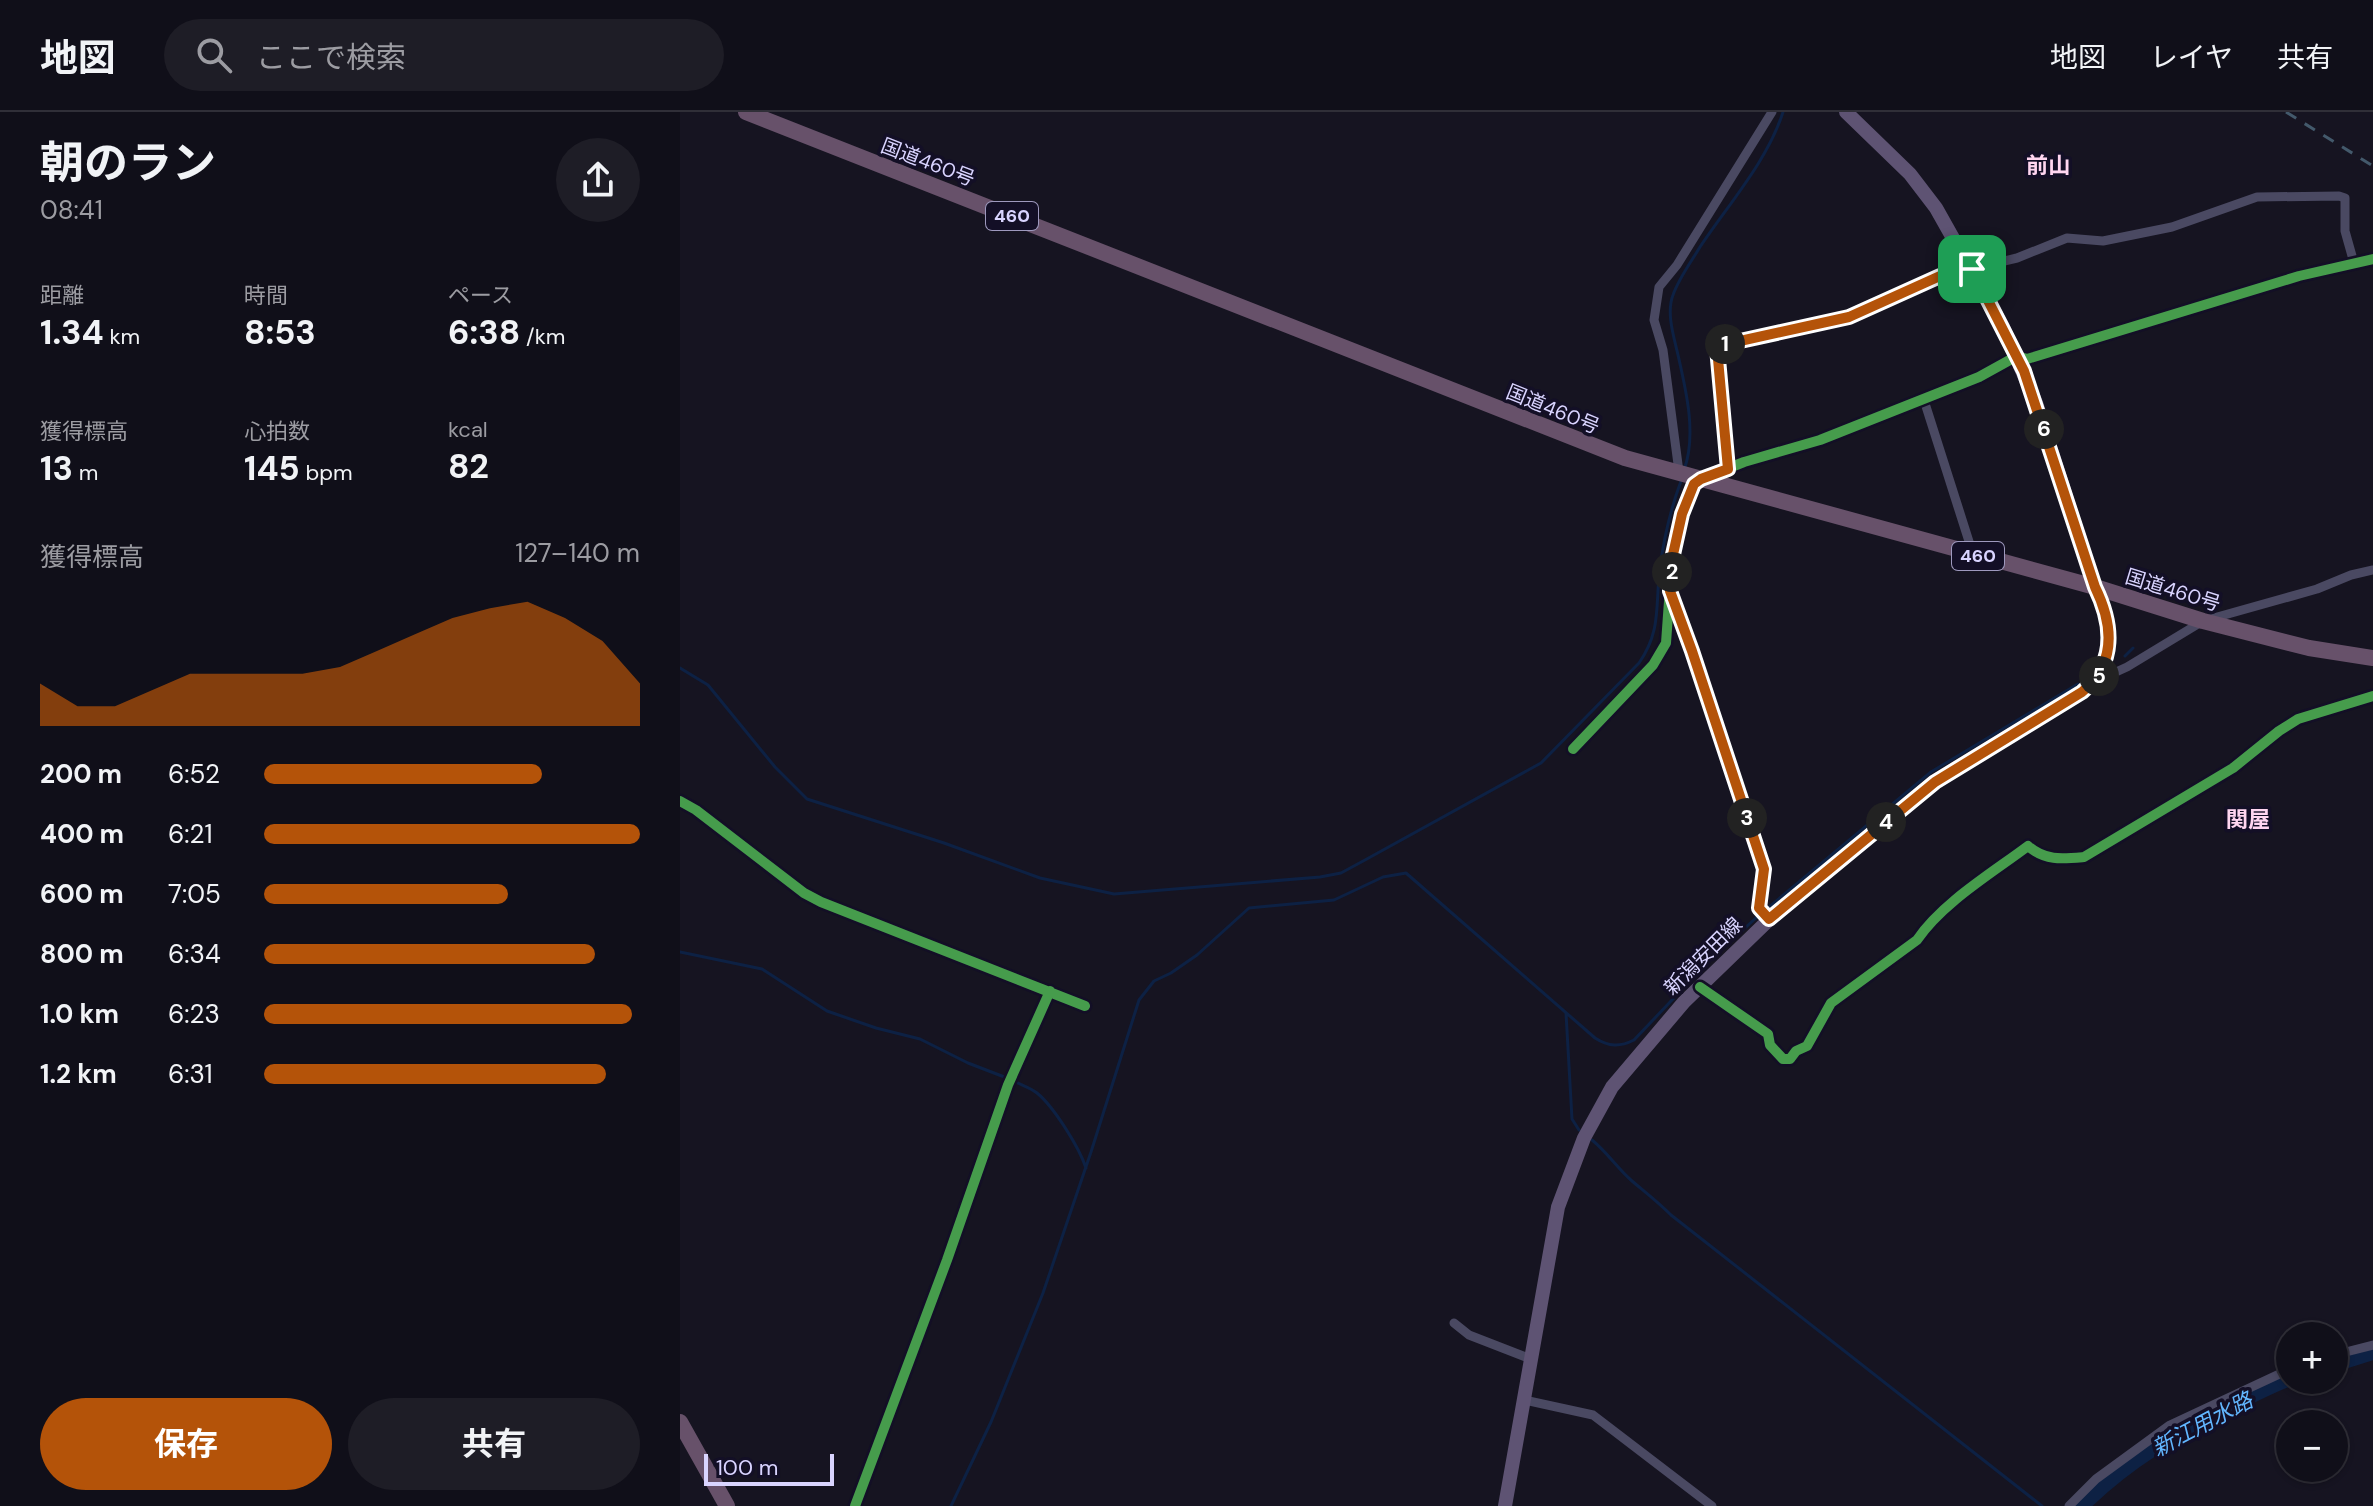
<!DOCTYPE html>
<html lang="ja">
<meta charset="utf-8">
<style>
body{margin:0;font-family:"DM Sans","Noto Sans JP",sans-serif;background:#1e1d26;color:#f1f3f6;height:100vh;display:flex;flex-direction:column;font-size:30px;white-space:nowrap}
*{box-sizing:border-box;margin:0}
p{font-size:26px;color:#9c9ca2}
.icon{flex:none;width:44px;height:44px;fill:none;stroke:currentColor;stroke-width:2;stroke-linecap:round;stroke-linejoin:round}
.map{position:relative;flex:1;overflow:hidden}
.sheet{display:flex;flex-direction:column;background:#100f19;width:680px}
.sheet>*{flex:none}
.tools{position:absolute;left:1596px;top:1210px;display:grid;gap:16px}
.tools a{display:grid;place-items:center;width:72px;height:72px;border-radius:50%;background:#100f19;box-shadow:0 2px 6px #0004,0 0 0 2px #302f38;font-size:40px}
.scale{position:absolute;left:24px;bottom:20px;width:130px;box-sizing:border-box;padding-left:8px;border:4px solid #d9d4ff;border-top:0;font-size:22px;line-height:28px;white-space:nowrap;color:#d9d4ff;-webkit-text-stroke:6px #130f26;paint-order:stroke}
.pin{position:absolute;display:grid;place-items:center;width:68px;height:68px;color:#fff;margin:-34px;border-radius:16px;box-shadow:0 4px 12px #0006}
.km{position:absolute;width:40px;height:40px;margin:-20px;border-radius:50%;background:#222;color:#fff;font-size:22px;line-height:40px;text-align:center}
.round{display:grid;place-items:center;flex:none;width:84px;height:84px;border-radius:42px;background:#1e1d26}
.headline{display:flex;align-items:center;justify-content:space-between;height:136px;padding:0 40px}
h1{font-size:44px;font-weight:700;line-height:60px}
.metrics{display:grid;grid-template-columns:repeat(3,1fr);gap:12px;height:136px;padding:8px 40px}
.metrics div{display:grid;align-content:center}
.metrics b{font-size:34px;font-weight:700}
.metrics small{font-size:22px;font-weight:400}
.metrics p{font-size:22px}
.chart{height:224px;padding:16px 40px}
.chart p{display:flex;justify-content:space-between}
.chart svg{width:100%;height:144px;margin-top:8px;fill:#b45309;opacity:.7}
.action{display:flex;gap:16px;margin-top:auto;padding:16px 40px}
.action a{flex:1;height:92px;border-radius:48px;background:#b45309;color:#fff;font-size:32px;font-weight:700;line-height:92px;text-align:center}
.action a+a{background:#1e1d26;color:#f1f3f6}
ul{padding:0 40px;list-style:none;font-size:26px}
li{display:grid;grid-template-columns:128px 96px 1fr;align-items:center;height:60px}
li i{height:20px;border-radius:10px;background:#b45309}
header{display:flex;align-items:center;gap:48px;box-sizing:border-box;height:112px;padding:0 40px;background:#100f19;border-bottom:2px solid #302f38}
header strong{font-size:38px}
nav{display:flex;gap:44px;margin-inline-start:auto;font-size:28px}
.search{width:560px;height:72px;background:#1e1d26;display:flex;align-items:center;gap:20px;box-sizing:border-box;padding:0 28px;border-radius:44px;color:#9c9ca2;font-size:30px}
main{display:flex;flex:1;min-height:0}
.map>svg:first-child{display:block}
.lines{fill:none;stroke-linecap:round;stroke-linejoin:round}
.stream{stroke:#0d2144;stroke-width:3}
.river{stroke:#0d2144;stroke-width:16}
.street{stroke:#4a4962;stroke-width:9}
.primary{stroke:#5e5373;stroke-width:14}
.highway{stroke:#67516a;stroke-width:16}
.rail{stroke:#43596b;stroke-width:3;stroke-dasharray:12 10;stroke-linecap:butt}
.cycleway-casing{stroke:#130f26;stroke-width:15}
.cycleway{stroke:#469c4c;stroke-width:10}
.route-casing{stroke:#fff;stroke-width:16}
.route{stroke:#b45309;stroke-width:10}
.labels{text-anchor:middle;stroke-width:7;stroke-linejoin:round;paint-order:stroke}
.shield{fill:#130f26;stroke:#9e99be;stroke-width:2}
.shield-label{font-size:18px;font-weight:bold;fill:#d9d4ff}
.street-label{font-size:20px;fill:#d9d4ff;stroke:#130f26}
.neighbourhood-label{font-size:22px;font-weight:bold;fill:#ffd6f0;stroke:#130f26}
.water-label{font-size:22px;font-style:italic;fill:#62b6ff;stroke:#130f26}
</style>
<header>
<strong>地図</strong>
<div class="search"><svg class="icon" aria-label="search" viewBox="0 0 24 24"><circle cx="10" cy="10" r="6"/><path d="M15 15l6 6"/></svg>ここで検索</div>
<nav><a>地図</a><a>レイヤ</a><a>共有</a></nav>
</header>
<main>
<section class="sheet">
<div class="headline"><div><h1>朝のラン</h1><p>08:41</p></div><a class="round"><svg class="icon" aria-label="share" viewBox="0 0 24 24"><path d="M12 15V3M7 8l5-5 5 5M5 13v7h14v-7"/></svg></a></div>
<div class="metrics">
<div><p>距離</p><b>1.34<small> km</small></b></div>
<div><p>時間</p><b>8:53</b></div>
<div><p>ペース</p><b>6:38<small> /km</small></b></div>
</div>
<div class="metrics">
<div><p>獲得標高</p><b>13<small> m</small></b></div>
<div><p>心拍数</p><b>145<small> bpm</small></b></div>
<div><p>kcal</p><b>82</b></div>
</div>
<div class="chart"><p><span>獲得標高</span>127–140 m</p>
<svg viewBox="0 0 160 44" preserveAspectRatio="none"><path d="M0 44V31L10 38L20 38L30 33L40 28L50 28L60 28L70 28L80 26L90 21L100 16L110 11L120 8L130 6L140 11L150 18L160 31V44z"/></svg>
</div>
<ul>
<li><b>200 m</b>6:52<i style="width:74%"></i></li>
<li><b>400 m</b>6:21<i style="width:100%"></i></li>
<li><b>600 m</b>7:05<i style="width:65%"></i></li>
<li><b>800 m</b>6:34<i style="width:88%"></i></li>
<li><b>1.0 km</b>6:23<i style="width:98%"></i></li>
<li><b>1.2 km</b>6:31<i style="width:91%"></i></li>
</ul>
<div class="action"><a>保存</a><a>共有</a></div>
</section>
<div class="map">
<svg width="1693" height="1394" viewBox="0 0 1693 1394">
<rect width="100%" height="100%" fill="#161421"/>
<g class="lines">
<path class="stream" d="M1004,358C1017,323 1006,278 998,243C994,225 986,201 993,183C999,166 1011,150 1020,135C1048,93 1088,48 1103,0
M1445,544L1453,536
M0,556L28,573L95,655L127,687L264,731L360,766L434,782L640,765L661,761L685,748L861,651L959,551C982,518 975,493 980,455C984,426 991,396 1001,369
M0,840L82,857L147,899L196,916L240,927L288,951L327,966
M886,901L892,1007L899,1018
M334,969C341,973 351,976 357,981C374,995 399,1035 406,1056
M912,1028C927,1040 937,1056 952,1069C965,1080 978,1090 991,1103L1362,1394
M271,1394L311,1310L363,1181L411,1040L459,888L474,869L491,861L517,843L569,796L654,788L703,765L726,761L915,926C929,935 940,935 954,928L1030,848L1077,805L1251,660L1398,572"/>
<path class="river" d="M1654,1252L1693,1240
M1401,1394C1446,1349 1497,1319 1554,1292C1572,1283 1591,1273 1610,1266"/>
<path class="street" d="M1243,285L1293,442
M1048,357L1037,236L1042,233L1169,205L1260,164L1337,146L1387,126L1423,129L1492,115L1577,85L1659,84L1665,86V119L1674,151
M999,360L983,238L974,208L979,175L997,153L1092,0
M992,482L1084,757L1079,796L1089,807
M1414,570L1447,555L1523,509L1637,477L1671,463L1693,458
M893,637L973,553L986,531L992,447L1002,402L1014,372L1021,367L1064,350L1140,328L1299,265L1337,244L1347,247L1619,164L1693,147
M0,689L16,698L124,781L141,790L405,894
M1020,875L1088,922L1090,933L1103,947H1110L1116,939L1127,934L1151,891L1237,828C1262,791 1312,761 1348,734C1365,749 1382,747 1404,745L1553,656L1599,619L1618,607L1693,584
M774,1211L789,1223L851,1247
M1654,1243L1693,1233
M844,1288L913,1303L1032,1394
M175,1394L267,1148L328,973L370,879
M1389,1394L1416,1367L1490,1313L1610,1257"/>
<path class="primary" d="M825,1394L878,1095L904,1026L932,975L1004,890L1098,799L1255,670L1402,580C1437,551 1433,513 1415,475L1356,291L1323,215L1256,96L1230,62L1166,0"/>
<path class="highway" d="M66,0L945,346L1415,475L1523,509L1629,536L1693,546
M0,1310L47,1394"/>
<path class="rail" d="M1606,0L1693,54"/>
<g class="cycleway-casing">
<path id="cycleway" d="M893,637L973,553L986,531L992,447L1002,402L1014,372L1021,367L1064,350L1140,328L1299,265L1337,244L1347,247L1619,164L1693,147
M0,689L16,698L124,781L141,790L405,894
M1020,875L1088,922L1090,933L1103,947H1110L1116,939L1127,934L1151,891L1237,828C1262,791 1312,761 1348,734C1365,749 1382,747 1404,745L1553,656L1599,619L1618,607L1693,584
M175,1394L267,1148L328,973L370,879"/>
</g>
<use href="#cycleway" class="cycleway"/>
</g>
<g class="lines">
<g class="route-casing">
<path id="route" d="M1292,157L1344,259L1415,475C1433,512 1437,551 1402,580L1255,670L1089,807L1079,796L1084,757L1012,539L990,479L992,447L1002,402L1014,372L1021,367L1048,357L1037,236L1042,233L1169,205L1260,164Z"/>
</g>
<use href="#route" class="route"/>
</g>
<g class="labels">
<g class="shield">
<rect x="306" y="90" width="52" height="28" rx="6"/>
<rect x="1272" y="430" width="52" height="28" rx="6"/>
</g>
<g class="shield-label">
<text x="332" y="110">460</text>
<text x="1298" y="450">460</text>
</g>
<g class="street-label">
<text transform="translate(248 50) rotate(21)" y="7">国道460号</text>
<text transform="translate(873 297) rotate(22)" y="7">国道460号</text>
<text transform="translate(1493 478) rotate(17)" y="7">国道460号</text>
<text transform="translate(1023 844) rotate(-45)" y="7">新潟安田線</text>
</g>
<g class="neighbourhood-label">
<text x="1368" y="61">前山</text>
<text x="1568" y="715">関屋</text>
</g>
<g class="water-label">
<text transform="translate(1522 1312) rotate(-28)" y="8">新江用水路</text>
</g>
</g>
</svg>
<div class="tools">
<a>+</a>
<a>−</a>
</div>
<div class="scale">100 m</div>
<div class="pin" style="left:1292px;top:157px;background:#1e9e55"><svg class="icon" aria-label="arrive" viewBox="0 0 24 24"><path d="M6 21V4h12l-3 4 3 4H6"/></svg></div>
<b class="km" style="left:1045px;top:232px">1</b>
<b class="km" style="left:992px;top:460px">2</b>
<b class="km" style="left:1067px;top:706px">3</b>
<b class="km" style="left:1206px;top:710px">4</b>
<b class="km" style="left:1419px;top:564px">5</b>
<b class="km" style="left:1364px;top:317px">6</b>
</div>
</main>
